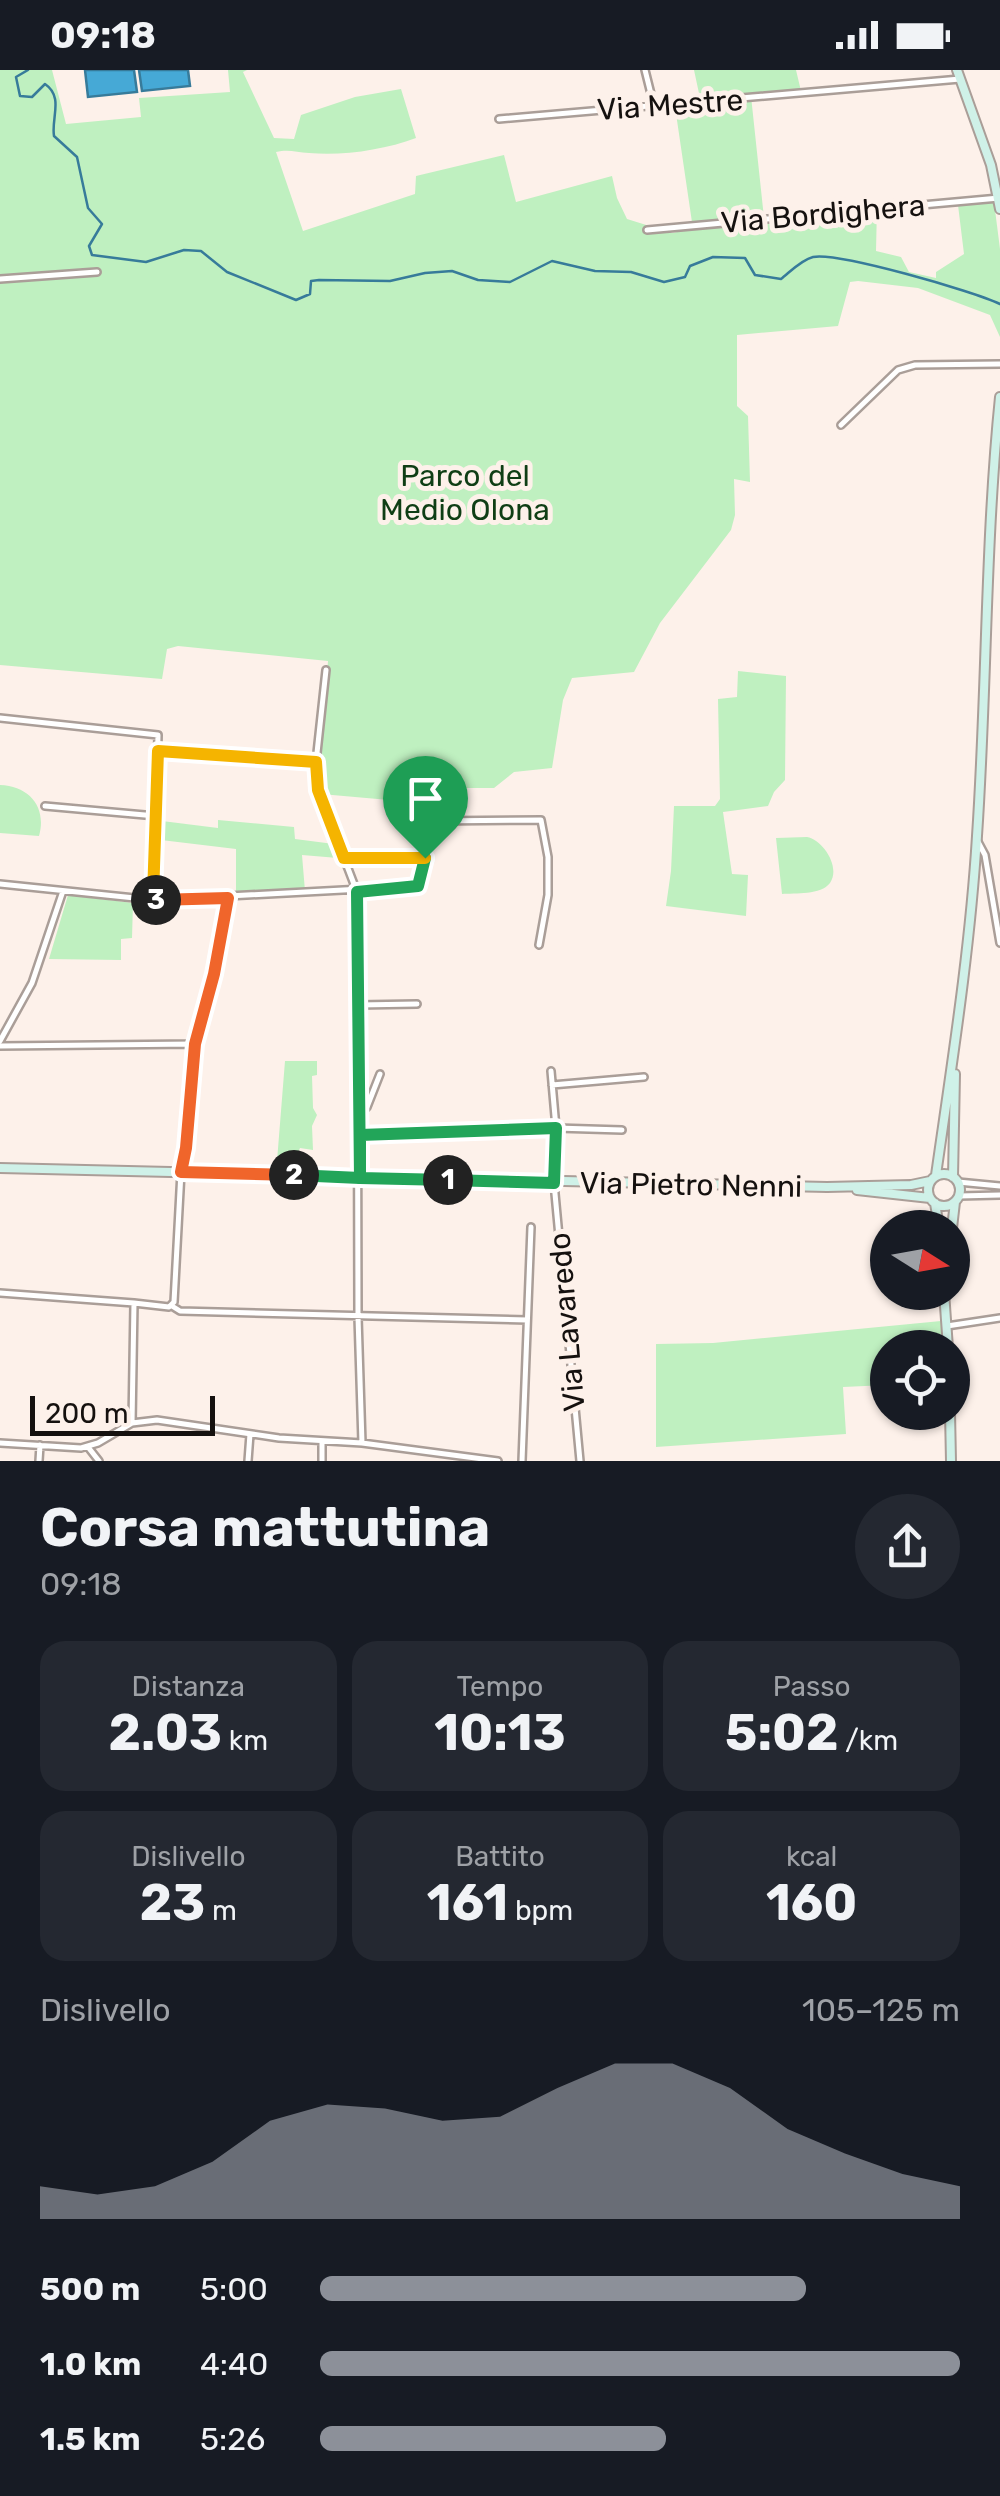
<!DOCTYPE html>
<html lang="it">
<meta charset="utf-8">
<style>
body{margin:0;font-family:Rubik,sans-serif;background:#242831;color:#f1f3f6;height:100vh;display:flex;flex-direction:column;font-size:38px;white-space:nowrap}
*{box-sizing:border-box;margin:0}
p{font-size:32px;color:#9ea1a6}
.icon{flex:none;width:55px;height:55px;fill:none;stroke:currentColor;stroke-width:2;stroke-linecap:round;stroke-linejoin:round}
.map{position:relative;height:1391px;overflow:hidden}
.panel{display:flex;flex-direction:column;background:#171b24;flex:1}
.panel>*{flex:none}
.needle{width:65px;rotate:101deg}
.buttons{position:absolute;left:870px;top:1140px;display:grid;gap:20px}
.buttons a{display:grid;place-items:center;width:100px;height:100px;border-radius:50%;background:#171b24;box-shadow:0 2px 8px #0004;font-size:50px}
.scale{position:absolute;left:30px;bottom:25px;width:185px;box-sizing:border-box;padding-left:10px;border:5px solid #15110f;border-top:0;font-size:28px;line-height:35px;white-space:nowrap;color:#15110f;-webkit-text-stroke:8px #fdf1ea;paint-order:stroke}
.pin{position:absolute;display:grid;place-items:center;width:85px;height:85px;color:#fff;margin:-102px -42px;border-radius:50% 50% 50% 0;rotate:-45deg;box-shadow:0 0 10px #0007}
.pin .icon{rotate:45deg}
.km{position:absolute;width:50px;height:50px;margin:-25px;border-radius:50%;background:#222;color:#fff;font-size:28px;line-height:50px;text-align:center}
.round{display:grid;place-items:center;flex:none;width:105px;height:105px;border-radius:52px;background:#242831}
.summary{display:flex;align-items:center;justify-content:space-between;height:170px;padding:0 40px}
h1{font-size:55px;font-weight:700;line-height:75px}
.figures{display:grid;grid-template-columns:repeat(3,1fr);gap:15px;height:170px;padding:10px 40px}
.figures div{display:grid;align-content:center;border-radius:25px;background:#242831;text-align:center}
.figures b{font-size:50px;font-weight:700}
.figures small{font-size:28px;font-weight:400}
.figures p{font-size:28px}
.chart{height:280px;padding:20px 40px}
.chart p{display:flex;justify-content:space-between}
.chart svg{width:100%;height:180px;margin-top:10px;fill:#8c9099;opacity:.7}
ul{padding:0 40px;list-style:none;font-size:32px}
li{display:grid;grid-template-columns:160px 120px 1fr;align-items:center;height:75px}
li i{height:25px;border-radius:12px;background:#8c9099}
.status{display:flex;justify-content:space-between;align-items:center;height:70px;padding:0 50px;background:#171b24;direction:ltr}
.status svg{height:28px;fill:currentColor}
.map>svg:first-child{display:block}
.green{fill:#bff0c0}
.water{fill:#46a9d6;stroke:#377b9a;stroke-width:2.5}
.lines{fill:none;stroke-linecap:round;stroke-linejoin:round}
.stream{stroke:#377b9a;stroke-width:2.5}
.minor-casing{stroke:#aa9e98;stroke-width:10}
.secondary-casing{stroke:#aa9e98;stroke-width:12}
.minor{stroke:#fff;stroke-width:5}
.secondary{stroke:#cff1e8;stroke-width:8}
.split-1-casing{stroke:#fff;stroke-width:20}
.split-2-casing{stroke:#fff;stroke-width:20}
.split-3-casing{stroke:#fff;stroke-width:20}
.split-4-casing{stroke:#fff;stroke-width:20}
.split-1{stroke:#22a559;stroke-width:12}
.split-2{stroke:#22a559;stroke-width:12}
.split-3{stroke:#f0652b;stroke-width:12}
.split-4{stroke:#f5b400;stroke-width:12}
.labels{text-anchor:middle;stroke-width:10;stroke-linejoin:round;paint-order:stroke}
.street-label{font-size:30px;fill:#15110f;stroke:#fdf1ea}
.park-label{font-size:30px;fill:#0f3e15;stroke:#fdf1ea}
</style>
<div class="status"><b>09:18</b><svg viewBox="0 0 49 12"><path d="M0 12V9h3v3zM5 12V6h3v6zM10 12V3h3v9zM15 12V0h3v12zM26 1h20v11H26zM47 4h2v5h-2z"/></svg></div>
<div class="map">
<svg width="1000" height="1391" viewBox="0 0 1000 1391">
<rect width="100%" height="100%" fill="#fdf1ea"/>
<path class="green" d="M0,0H52L66,54L141,47L139,28L230,22L228,0H247L243,2L274,68L294,69L301,45L355,27L401,19L416,68C384,80 343,86 309,83C296,82 288,79 276,82L303,161L415,124L416,106L504,85L516,132L612,106L617,128L627,149L672,163L693,159L674,30L700,28L694,0H796L801,21L751,26L764,148L820,139L877,137L876,181L901,187L909,202L936,208V202L964,184L958,135L994,132L1000,179V267L990,245L918,218L858,211L850,212L838,256L737,265V336L748,346L750,412L734,409L735,445L731,460L660,553L634,602L572,608L563,630L552,698L514,702L494,718H436L426,743L389,742V730L321,724L319,696L328,591L178,576L167,579L162,609L0,595Z
M738,601L786,606L785,710L774,722L768,736L723,742L732,804L748,805L746,846L666,836L671,801L674,736H715L720,729L718,629L737,627Z
M0,715C30,716 47,738 39,766L0,763Z
M218,750L294,757L295,769L334,774L338,788L302,785L305,821L236,823V779L161,770L162,751L218,758Z
M807,767C823,770 841,797 830,813C821,825 795,823 782,824L776,768Z
M68,825L133,833L132,868L121,869V890L49,889Z
M285,991H317V1005L312,1006L313,1038L317,1045L312,1056L313,1080L300,1078L297,1085L304,1091L311,1088L310,1093L277,1091Z
M941,1251L943,1277L888,1278L887,1315L843,1317L846,1364L656,1377V1274L713,1273Z"/>
<path class="water" d="M85,0H134L137,22L88,27Z
M139,0H188L190,16L142,21Z"/>
<g class="lines">
<path class="stream" d="M28,0L16,7L20,26L32,27L45,14C64,27 51,48 54,66L77,87L88,138L102,154L89,176L92,185L146,192L184,180L201,181L227,202L296,230L310,224L311,211L319,210L390,211L425,203L452,201L478,210L510,212L552,191L595,201L631,202L664,212L685,207L690,196L713,187L745,188L755,205L781,209C790,202 801,190 813,187C838,182 973,221 1000,234"/>
<g class="minor-casing">
<path id="minor" d="M645,0L654,36
M499,49L960,9
M647,160L999,128
M0,209L97,202
M841,355L898,300L915,295L1000,294
M326,600L316,692L318,720L357,822L358,1247L362,1373
M0,648L158,665L154,830
M159,681L316,692
M45,736L156,746
M977,770L985,785L1000,873
M344,789L425,788
M0,814L154,830L418,816L423,806L429,751L541,750L548,787V825L539,875
M358,935L417,934
M0,971L32,913L63,821
M0,976L195,974
M551,1001L556,1058L554,1113L580,1391
M552,1015L644,1007
M360,1044L367,1037L380,1004
M360,1065L556,1058L622,1060
M958,1112L1000,1116
M959,1126L1000,1125
M0,1223L134,1233
M172,1236L180,1241L527,1250
M947,1256L1000,1248
M132,1353L134,1233L169,1237L174,1232L181,1102L186,1078L194,987L215,904L228,827
M322,1372V1391
M0,1373L81,1378L98,1373L132,1353L157,1350L279,1368L362,1373L498,1391
M88,1377L99,1391
M39,1391L40,1375
M248,1391L250,1364
M522,1391L531,1157"/>
</g>
<g class="secondary-casing">
<path id="secondary" d="M957,0L991,95L1000,139
M0,1098L827,1117L911,1115L930,1111
M928 1120a16 16 0 1 1 32 0a16 16 0 1 1-32 0Z
M936,1105C952,993 970,880 977,766C987,620 985,473 1000,327
M953,1107L955,1004
M857,1120L930,1128
M935,1133L939,1158
M952,1158L955,1132
M952,1188V1197
M944,1222L948,1278
M950,1342L951,1391"/>
</g>
<use href="#minor" class="minor"/>
<use href="#secondary" class="secondary"/>
</g>
<g class="lines">
<g class="split-1-casing">
<path id="split-1" d="M425,788L418,816L357,822L360,1108L448,1110"/>
</g>
<g class="split-2-casing">
<path id="split-2" d="M294,1105L360,1108V1065L556,1058L554,1113L448,1110"/>
</g>
<g class="split-3-casing">
<path id="split-3" d="M156,830L228,828L214,904L195,974L186,1078L181,1102L294,1105"/>
</g>
<g class="split-4-casing">
<path id="split-4" d="M156,830L153,826L158,681L316,692L318,720L344,788H425"/>
</g>
<use href="#split-1" class="split-1"/>
<use href="#split-2" class="split-2"/>
<use href="#split-3" class="split-3"/>
<use href="#split-4" class="split-4"/>
</g>
<g class="labels">
<g class="street-label">
<text transform="translate(670 35) rotate(-4)" y="10">Via Mestre</text>
<text transform="translate(823 144) rotate(-5)" y="10">Via Bordighera</text>
<text transform="translate(691 1115) rotate(1)" y="10">Via Pietro Nenni</text>
<text transform="translate(567 1252) rotate(-95)" y="10">Via Lavaredo</text>
</g>
<g class="park-label">
<text x="465" y="416">Parco del<tspan x="465" dy="34">Medio Olona</tspan></text>
</g>
</g>
</svg>
<div class="buttons">
<a><svg class="needle" viewBox="-14 -14 28 28"><path d="M0-13l5 13h-10z" fill="#e53935"/><path d="M0 13l5-13h-10z" fill="#9ea1a6"/></svg></a>
<a><svg class="icon" aria-label="locate" viewBox="0 0 24 24"><circle cx="12" cy="12" r="6"/><path d="M12 2v4M12 18v4M2 12h4M18 12h4"/></svg></a>
</div>
<div class="scale">200 m</div>
<div class="pin" style="left:425px;top:788px;background:#1e9e55"><svg class="icon" aria-label="arrive" viewBox="0 0 24 24"><path d="M6 21V4h12l-3 4 3 4H6"/></svg></div>
<b class="km" style="left:448px;top:1110px">1</b>
<b class="km" style="left:294px;top:1105px">2</b>
<b class="km" style="left:156px;top:830px">3</b>
</div>
<section class="panel">
<div class="summary"><div><h1>Corsa mattutina</h1><p>09:18</p></div><a class="round"><svg class="icon" aria-label="share" viewBox="0 0 24 24"><path d="M12 15V3M7 8l5-5 5 5M5 13v7h14v-7"/></svg></a></div>
<div class="figures">
<div><p>Distanza</p><b>2.03<small> km</small></b></div>
<div><p>Tempo</p><b>10:13</b></div>
<div><p>Passo</p><b>5:02<small> /km</small></b></div>
</div>
<div class="figures">
<div><p>Dislivello</p><b>23<small> m</small></b></div>
<div><p>Battito</p><b>161<small> bpm</small></b></div>
<div><p>kcal</p><b>160</b></div>
</div>
<div class="chart"><p><span>Dislivello</span>105–125 m</p>
<svg viewBox="0 0 160 44" preserveAspectRatio="none"><path d="M0 44V36L10 38L20 36L30 30L40 20L50 16L60 17L70 20L80 19L90 12L100 6L110 6L120 12L130 22L140 28L150 33L160 36V44z"/></svg>
</div>
<ul>
<li><b>500 m</b>5:00<i style="width:76%"></i></li>
<li><b>1.0 km</b>4:40<i style="width:100%"></i></li>
<li><b>1.5 km</b>5:26<i style="width:54%"></i></li>
</ul>
</section>
